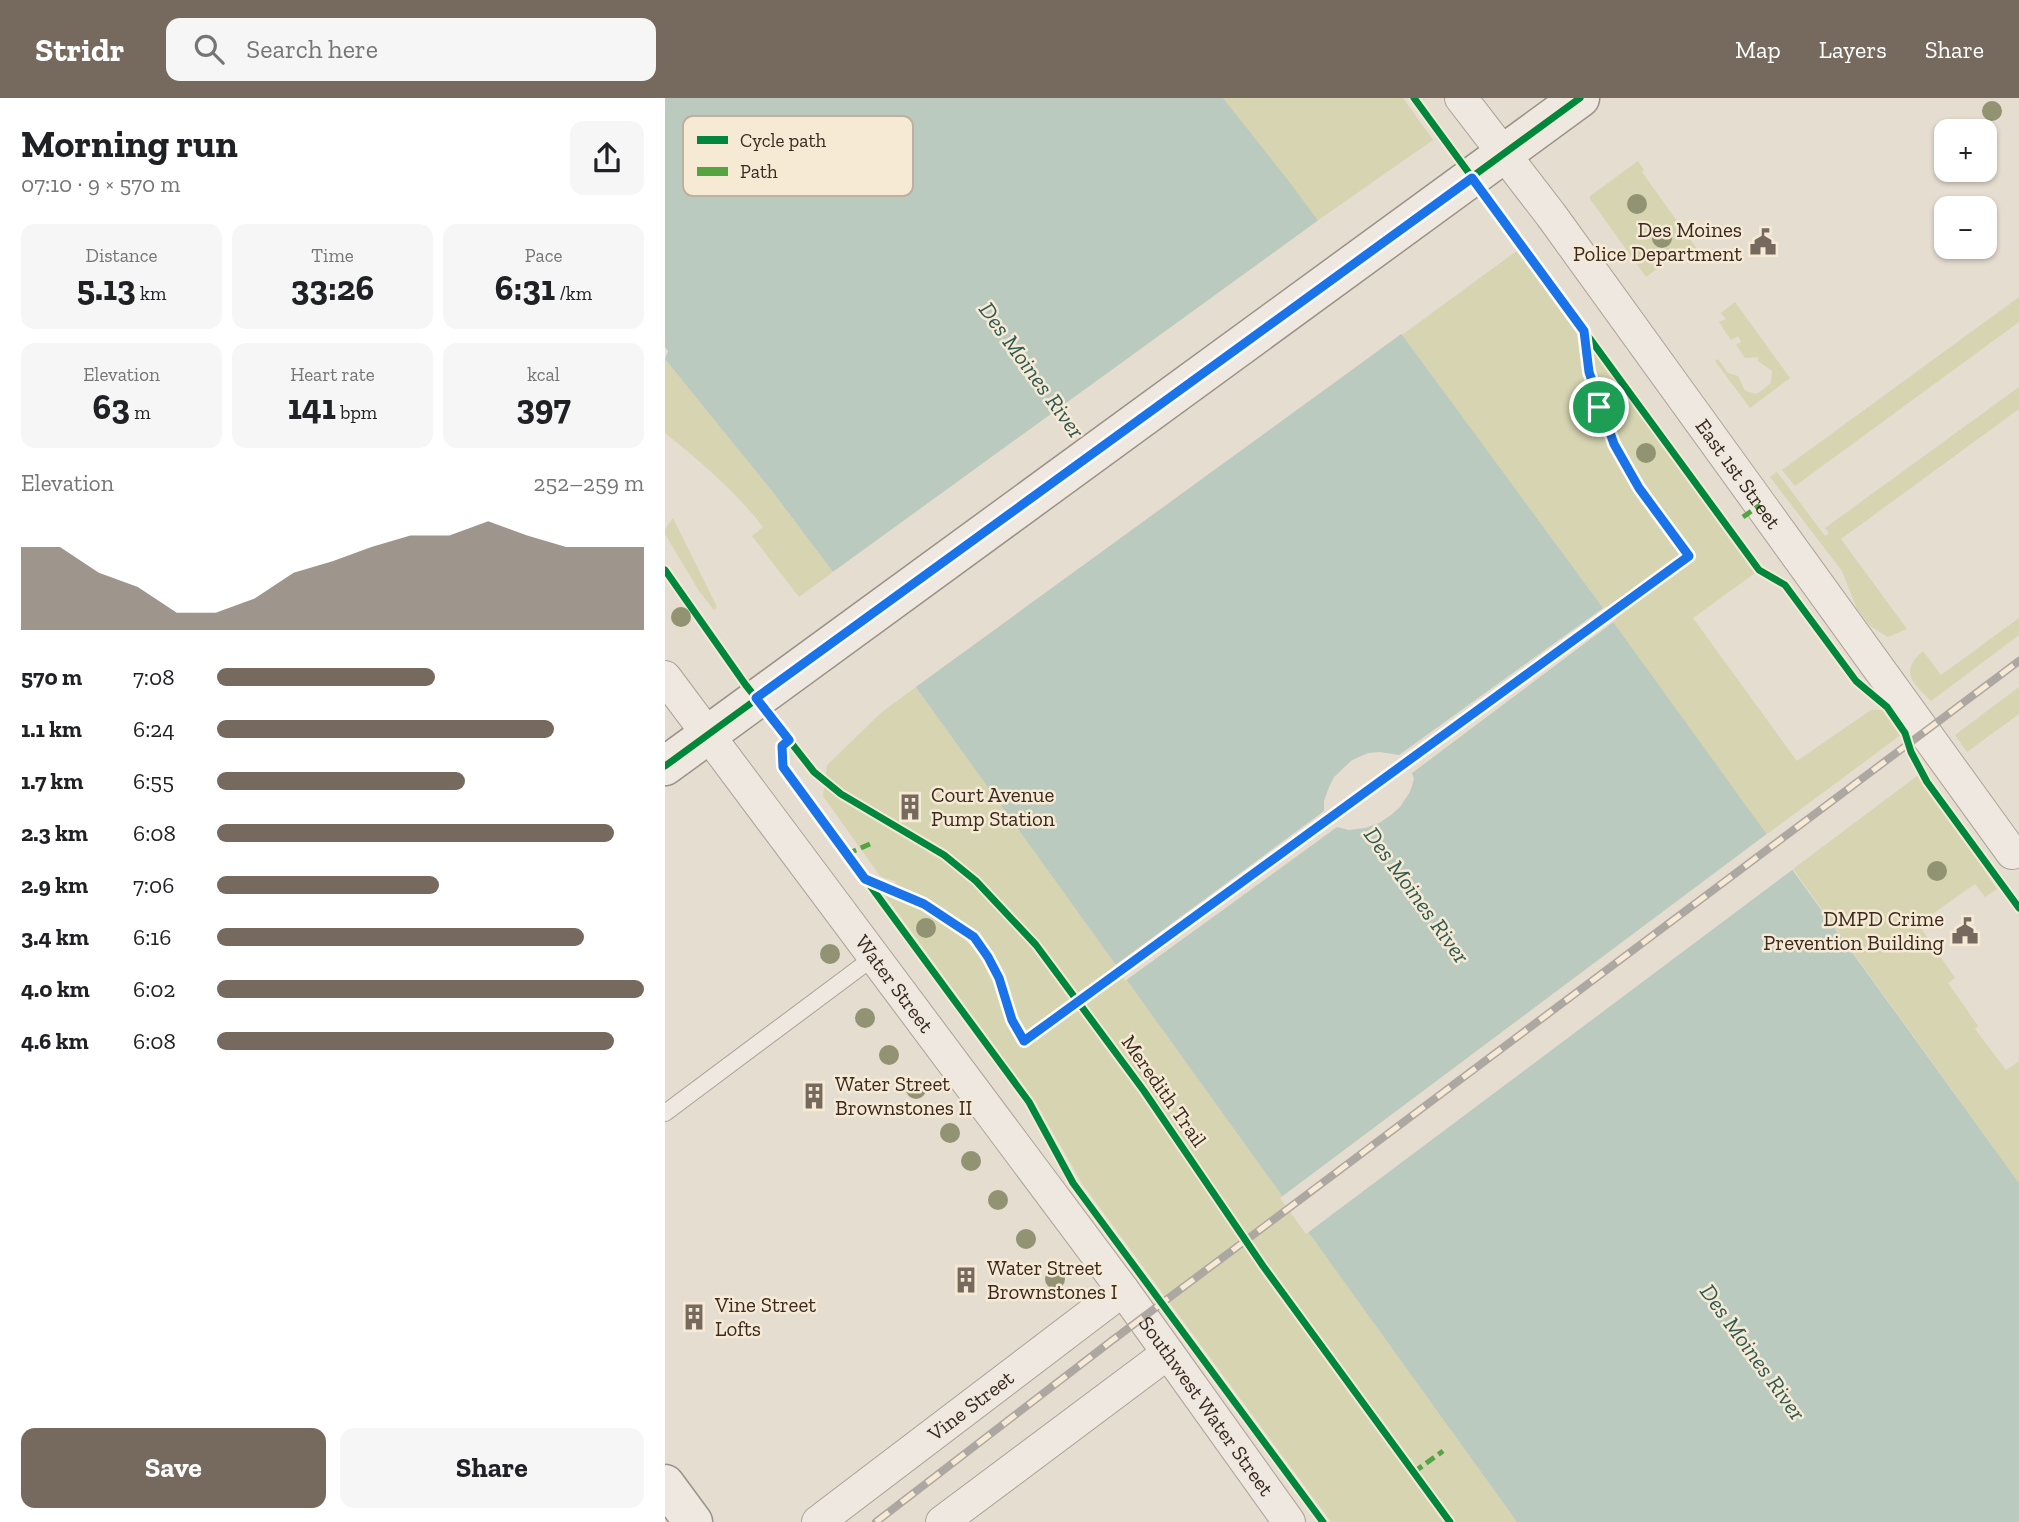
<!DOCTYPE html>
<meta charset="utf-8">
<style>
body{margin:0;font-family:"Zilla Slab",serif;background:#f6f6f6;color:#202124;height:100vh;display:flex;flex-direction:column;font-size:26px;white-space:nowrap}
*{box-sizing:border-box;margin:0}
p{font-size:23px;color:#757577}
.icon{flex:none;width:38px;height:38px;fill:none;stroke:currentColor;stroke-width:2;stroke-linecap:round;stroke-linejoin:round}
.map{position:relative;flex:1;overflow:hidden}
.drawer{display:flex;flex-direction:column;background:#fff;width:665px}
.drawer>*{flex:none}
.controls{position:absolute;left:1269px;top:21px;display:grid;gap:14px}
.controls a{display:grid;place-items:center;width:63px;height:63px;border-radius:14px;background:#fff;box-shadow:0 2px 5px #0004;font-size:35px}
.pin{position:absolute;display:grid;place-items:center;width:60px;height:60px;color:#fff;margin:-30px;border:4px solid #fff;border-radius:50%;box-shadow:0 2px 7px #0007}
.round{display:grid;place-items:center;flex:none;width:74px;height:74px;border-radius:14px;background:#f6f6f6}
.headline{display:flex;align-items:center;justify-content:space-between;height:119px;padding:0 21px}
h1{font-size:38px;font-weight:800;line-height:52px}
.metrics{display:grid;grid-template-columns:repeat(3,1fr);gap:10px;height:119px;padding:7px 21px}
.metrics div{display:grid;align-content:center;border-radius:14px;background:#f6f6f6;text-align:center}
.metrics b{font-size:35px;font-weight:800}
.metrics small{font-size:19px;font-weight:400}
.metrics p{font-size:19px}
.chart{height:196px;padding:14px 21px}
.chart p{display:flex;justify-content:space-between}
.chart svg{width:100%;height:126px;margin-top:7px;fill:#76695d;opacity:.7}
.button{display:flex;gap:14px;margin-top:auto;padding:14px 21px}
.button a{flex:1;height:80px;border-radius:14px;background:#76695d;color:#fff;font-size:28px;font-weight:800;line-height:80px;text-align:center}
.button a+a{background:#f6f6f6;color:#202124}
ul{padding:0 21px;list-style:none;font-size:23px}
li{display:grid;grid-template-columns:112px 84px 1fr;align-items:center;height:52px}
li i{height:18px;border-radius:9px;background:#76695d}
header{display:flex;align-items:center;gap:42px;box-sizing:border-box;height:98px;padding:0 35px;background:#76695d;color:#fff}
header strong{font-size:33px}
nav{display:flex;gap:38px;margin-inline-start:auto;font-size:24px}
.search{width:490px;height:63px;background:#f6f6f6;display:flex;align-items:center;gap:18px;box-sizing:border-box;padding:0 24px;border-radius:14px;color:#757577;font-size:26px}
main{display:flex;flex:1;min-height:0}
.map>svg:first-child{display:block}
.green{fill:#d6d4b1}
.water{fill:#bacabf}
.pier{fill:#e5ddcf}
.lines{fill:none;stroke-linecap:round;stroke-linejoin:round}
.lane-casing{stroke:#aba297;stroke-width:18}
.street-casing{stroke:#aba297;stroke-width:34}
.secondary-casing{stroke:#9a9288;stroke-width:41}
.lane{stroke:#eee8e0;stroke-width:16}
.street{stroke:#eee8e0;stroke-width:32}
.secondary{stroke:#eee8e0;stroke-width:38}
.rail-casing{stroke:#ada7a1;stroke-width:8}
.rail{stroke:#f6ead5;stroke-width:5;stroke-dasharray:16;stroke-linecap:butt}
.quiet{stroke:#54a441;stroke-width:5;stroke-dasharray:10 5;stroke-linecap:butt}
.cycleway-casing{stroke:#f6ead5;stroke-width:11}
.cycleway{stroke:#00873e;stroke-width:7}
.tree{fill:#919372}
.route-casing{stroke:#fff;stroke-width:14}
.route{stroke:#1a73e8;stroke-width:9}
.labels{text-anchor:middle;stroke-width:5;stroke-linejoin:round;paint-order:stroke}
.poi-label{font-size:21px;fill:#3a2a1f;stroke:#f6ead5;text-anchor:start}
.street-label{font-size:21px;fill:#3a2a1f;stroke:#f6ead5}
.water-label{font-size:23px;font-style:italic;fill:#2e5a54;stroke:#f6ead5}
.key{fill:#f6ead5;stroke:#beb09e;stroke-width:2}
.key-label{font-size:19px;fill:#3a2a1f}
</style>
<header>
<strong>Stridr</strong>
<div class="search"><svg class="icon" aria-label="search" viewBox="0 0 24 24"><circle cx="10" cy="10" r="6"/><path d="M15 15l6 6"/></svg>Search here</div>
<nav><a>Map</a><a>Layers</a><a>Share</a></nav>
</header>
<main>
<section class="drawer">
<div class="headline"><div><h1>Morning run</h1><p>07:10 · 9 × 570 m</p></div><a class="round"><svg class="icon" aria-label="share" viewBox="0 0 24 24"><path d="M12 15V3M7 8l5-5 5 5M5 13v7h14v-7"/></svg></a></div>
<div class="metrics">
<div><p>Distance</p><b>5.13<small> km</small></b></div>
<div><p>Time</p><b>33:26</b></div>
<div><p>Pace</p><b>6:31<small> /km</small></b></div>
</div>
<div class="metrics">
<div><p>Elevation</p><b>63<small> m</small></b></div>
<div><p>Heart rate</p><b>141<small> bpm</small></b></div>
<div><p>kcal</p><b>397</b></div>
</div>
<div class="chart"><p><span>Elevation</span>252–259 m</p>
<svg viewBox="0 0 160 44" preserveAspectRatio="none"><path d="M0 44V15L10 15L20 24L30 29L40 38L50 38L60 33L70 24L80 20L90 15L100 11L110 11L120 6L130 11L140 15L150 15L160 15V44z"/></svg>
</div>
<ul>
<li><b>570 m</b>7:08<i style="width:51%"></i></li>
<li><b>1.1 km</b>6:24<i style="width:79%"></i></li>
<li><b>1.7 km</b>6:55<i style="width:58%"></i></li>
<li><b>2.3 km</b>6:08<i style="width:93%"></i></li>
<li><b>2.9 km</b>7:06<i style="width:52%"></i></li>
<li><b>3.4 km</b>6:16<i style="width:86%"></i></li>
<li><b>4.0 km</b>6:02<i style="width:100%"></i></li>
<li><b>4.6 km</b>6:08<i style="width:93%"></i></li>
</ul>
<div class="button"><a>Save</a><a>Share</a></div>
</section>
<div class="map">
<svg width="1354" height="1424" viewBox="0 0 1354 1424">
<rect width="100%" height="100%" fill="#e5ddcf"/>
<path class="green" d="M558,0H738L768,42L652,123Z
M973,63L979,72L977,74L1032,151L1017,162L1012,156L981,179L925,101V98Z
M857,149L1094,472L1028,520L1132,663L1206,612H1220L1237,636L1101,737L938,510L737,237Z
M1354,199V224L1130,388L1117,372Z
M1070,204L1125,280L1085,310L1050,263L1053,261L1063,275L1073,278L1080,293L1092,296L1106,285L1107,273L1093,263V259L1080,260L1071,247L1076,244L1073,238L1066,242L1054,224L1061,221L1056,215Z
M0,261L107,393L168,474L134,499L87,438L98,429C70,393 36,364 0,335Z
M1354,289V311L1176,441L1242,531L1223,539L1205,528L1192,511L1177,473L1105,379L1112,374L1160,438L1164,435L1160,430Z
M8,420L52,509L49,512L34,493L0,436V431Z
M1354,520V537L1266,603C1249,586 1233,574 1258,553L1276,577Z
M251,589L852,1424H666L418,1087L370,1003L221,799L220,797L224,799L231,784L215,778L158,698L162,667L217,614Z
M1354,589V616L1302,654L1290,637Z
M1256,675L1323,769L1319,772L1332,791L1320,799L1310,786L1253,826L1290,880L1283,885L1313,928L1310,931L1341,972L1354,963V1085L1128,771Z"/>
<path class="water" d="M0,0H558L626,86L938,510L1354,1085V1424H852L168,474L107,393L0,261L3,253L0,249Z"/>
<path class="pier" d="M655,121L739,234L248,591L165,476Z
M941,508L951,522L747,675L749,681L745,694L735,709L726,717L714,725L700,730L684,732L672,729L460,883L449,868L659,713V703L664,689L669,679L687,662L703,655L715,654L734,657Z
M1103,735L1131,769L641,1136L615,1100Z"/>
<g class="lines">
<g class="lane-casing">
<path id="lane" d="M0,1015L209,859"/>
</g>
<g class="street-casing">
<g id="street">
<path id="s1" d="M796,0L886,117L1347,755"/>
<path id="s2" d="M0,579L458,1192L624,1424"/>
<path id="s3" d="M153,1424L458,1192"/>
<path d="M277,1424L503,1255"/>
</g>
</g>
<g class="secondary-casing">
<path id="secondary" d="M0,668L915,0
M0,1386L28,1424"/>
</g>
<use href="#lane" class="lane"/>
<use href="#street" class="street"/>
<use href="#secondary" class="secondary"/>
<g class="rail-casing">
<path id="rail" d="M211,1424L445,1244L1354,563"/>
</g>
<use href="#rail" class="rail"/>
<path class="quiet" d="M1078,419L1095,407
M182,756L205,746L209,749
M749,1374L778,1353"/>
<g class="cycleway-casing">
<path id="cycleway" d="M749,0L1094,472L1120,487L1191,583L1222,609L1240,635L1246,654L1262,684L1354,810
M0,472L80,586L149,674L176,696L279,757L311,783L371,847L479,993L598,1168L785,1424
M124,642L117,648L116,658L118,669L364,1004L408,1085L658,1424
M0,668L915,0
M200,781C255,804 306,821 333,878C339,891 342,906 346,919C349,928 355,936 359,943L1024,458C982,401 941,346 925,275C921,262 921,247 919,233"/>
</g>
<use href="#cycleway" class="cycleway"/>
</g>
<g class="tree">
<circle cx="1327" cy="13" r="10"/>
<circle cx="972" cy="106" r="10"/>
<circle cx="997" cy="140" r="10"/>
<circle cx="981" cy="355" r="10"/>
<circle cx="16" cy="519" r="10"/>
<circle cx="1272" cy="773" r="10"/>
<circle cx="261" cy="830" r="10"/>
<circle cx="165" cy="856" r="10"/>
<circle cx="200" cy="920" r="10"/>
<circle cx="224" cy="957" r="10"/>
<circle cx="251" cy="991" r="10"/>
<circle cx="285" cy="1035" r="10"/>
<circle cx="306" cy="1063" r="10"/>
<circle cx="333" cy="1102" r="10"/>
<circle cx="361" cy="1141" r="10"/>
<circle cx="390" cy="1181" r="10"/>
</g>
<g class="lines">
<g class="route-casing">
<path id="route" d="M807,80L919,233L924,274L949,346L974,390L1024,458L359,943L347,922L334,880L323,859L309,839L259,806L200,781L118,669L117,648L124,642L91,600Z"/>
</g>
<use href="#route" class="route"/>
</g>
<defs>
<g id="civic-bare" transform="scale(2.1)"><path d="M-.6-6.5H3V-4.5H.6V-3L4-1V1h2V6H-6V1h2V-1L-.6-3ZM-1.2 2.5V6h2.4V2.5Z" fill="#76695d" stroke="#f6ead5" stroke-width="2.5" paint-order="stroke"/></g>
<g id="building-bare" transform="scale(2.1)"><path d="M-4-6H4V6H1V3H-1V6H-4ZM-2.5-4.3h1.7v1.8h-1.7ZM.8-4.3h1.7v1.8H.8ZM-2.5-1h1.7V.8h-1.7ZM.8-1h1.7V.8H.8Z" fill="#76695d" stroke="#f6ead5" stroke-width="2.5" paint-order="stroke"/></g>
</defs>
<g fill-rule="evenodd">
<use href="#civic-bare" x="1098" y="144"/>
<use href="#building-bare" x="245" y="709"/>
<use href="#civic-bare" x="1300" y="833"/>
<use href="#building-bare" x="149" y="998"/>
<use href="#building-bare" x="301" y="1182"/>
<use href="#building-bare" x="29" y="1219"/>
</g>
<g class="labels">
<g class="poi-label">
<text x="1077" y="139" text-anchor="end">Des Moines<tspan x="1077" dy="24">Police Department</tspan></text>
<text x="266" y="704">Court Avenue<tspan x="266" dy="24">Pump Station</tspan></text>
<text x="1279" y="828" text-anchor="end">DMPD Crime<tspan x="1279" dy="24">Prevention Building</tspan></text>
<text x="170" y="993">Water Street<tspan x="170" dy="24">Brownstones II</tspan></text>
<text x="322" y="1177">Water Street<tspan x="322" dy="24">Brownstones I</tspan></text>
<text x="50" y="1214">Vine Street<tspan x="50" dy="24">Lofts</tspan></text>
</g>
<g class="street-label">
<text dy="7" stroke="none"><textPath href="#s1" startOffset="467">East 1st Street</textPath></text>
<text dy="7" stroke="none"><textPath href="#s2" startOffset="383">Water Street</textPath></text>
<text transform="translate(499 993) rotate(55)" y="7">Meredith Trail</text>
<text dy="7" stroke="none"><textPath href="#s3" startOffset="192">Vine Street</textPath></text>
<text dy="7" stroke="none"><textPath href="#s2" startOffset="908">Southwest Water Street</textPath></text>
</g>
<g class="water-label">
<text transform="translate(367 272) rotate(54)" y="8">Des Moines River</text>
<text transform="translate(752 797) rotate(54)" y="8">Des Moines River</text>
<text transform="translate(1088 1254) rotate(54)" y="8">Des Moines River</text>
</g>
</g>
<rect x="18" y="18" width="230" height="80" rx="10" class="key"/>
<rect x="32" y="38" width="31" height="8" fill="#00873e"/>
<rect x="32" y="69" width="31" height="9" fill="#54a441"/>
<g class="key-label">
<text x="75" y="49">Cycle path</text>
<text x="75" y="80">Path</text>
</g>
</svg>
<div class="controls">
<a>+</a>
<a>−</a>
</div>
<div class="pin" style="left:934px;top:309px;background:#1e9e55"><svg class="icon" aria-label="arrive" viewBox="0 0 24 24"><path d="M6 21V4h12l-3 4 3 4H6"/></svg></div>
</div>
</main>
